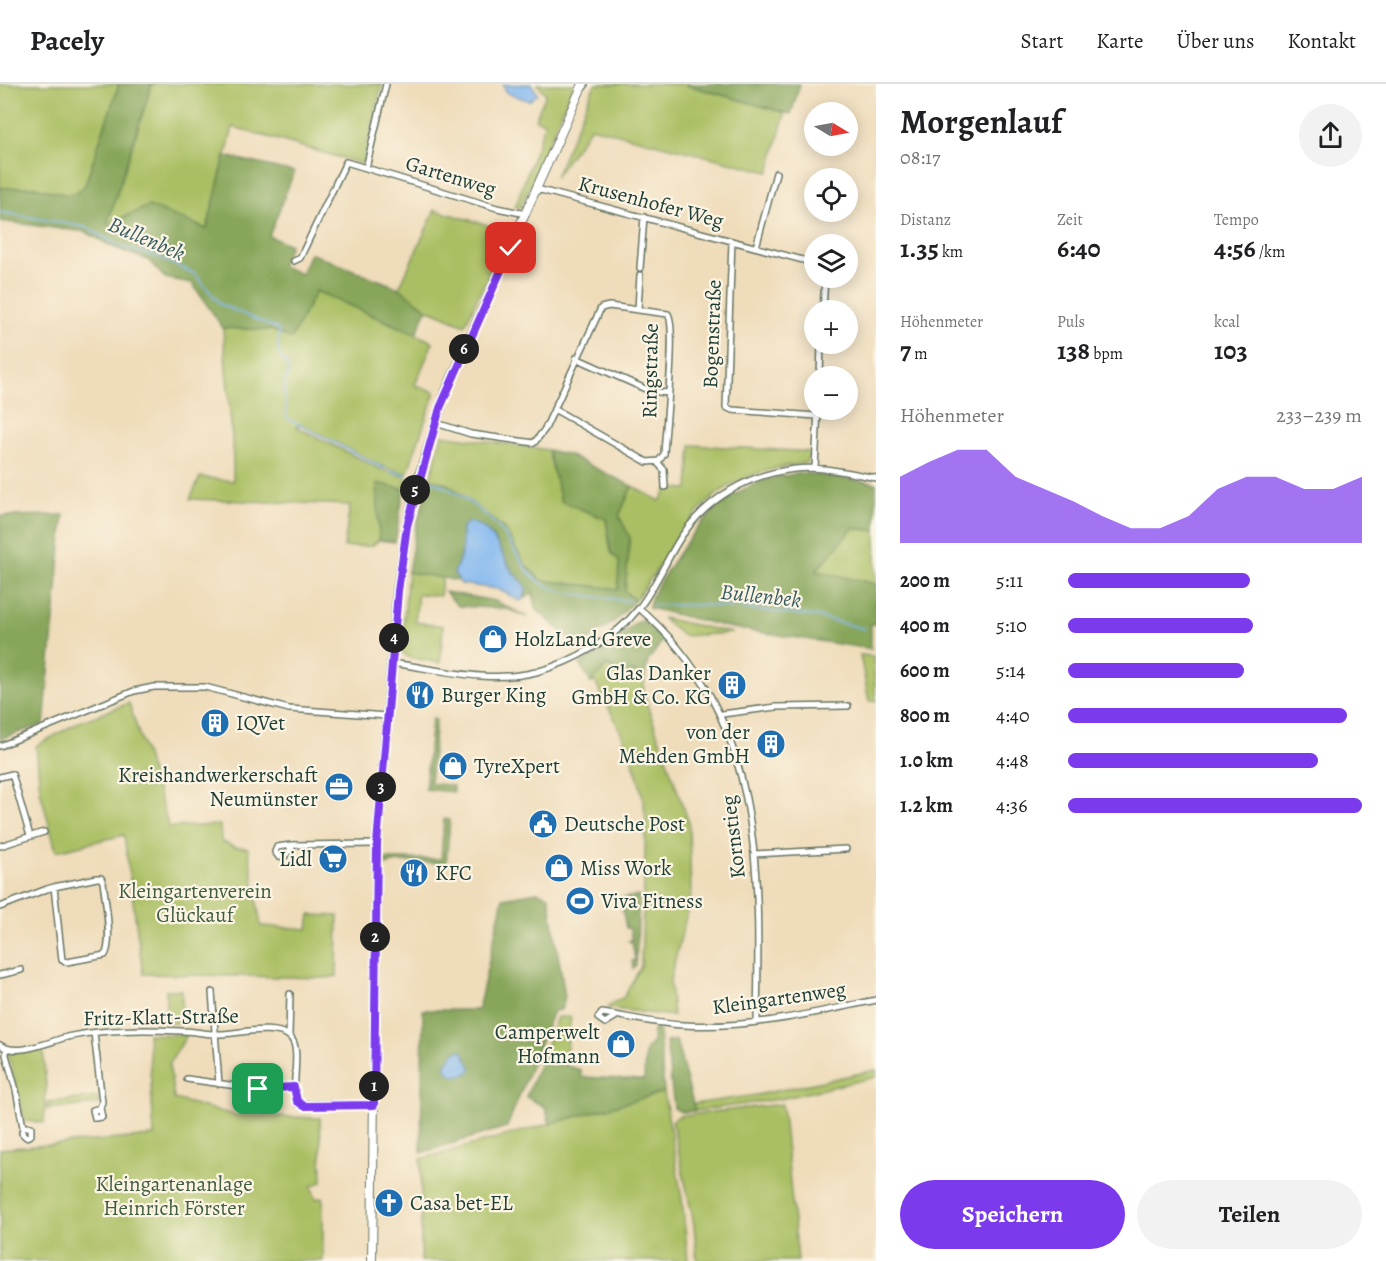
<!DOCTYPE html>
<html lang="de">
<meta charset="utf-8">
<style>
body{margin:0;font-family:Alegreya,serif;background:#f2f2f2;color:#202124;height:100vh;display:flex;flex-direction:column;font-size:22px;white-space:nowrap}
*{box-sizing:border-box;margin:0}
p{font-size:20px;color:#757577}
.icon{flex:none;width:33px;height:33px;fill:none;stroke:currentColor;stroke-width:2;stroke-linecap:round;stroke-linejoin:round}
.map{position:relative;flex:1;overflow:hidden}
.side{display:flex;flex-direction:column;background:#fff;width:510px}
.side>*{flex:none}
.needle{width:39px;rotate:100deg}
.controls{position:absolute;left:804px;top:18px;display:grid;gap:12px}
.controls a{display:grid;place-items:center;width:54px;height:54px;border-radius:50%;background:#fff;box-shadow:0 3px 15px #0003;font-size:30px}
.pin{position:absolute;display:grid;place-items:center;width:51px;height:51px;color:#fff;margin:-26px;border-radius:12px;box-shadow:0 3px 9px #0006}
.km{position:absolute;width:30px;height:30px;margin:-15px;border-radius:50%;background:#222;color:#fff;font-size:16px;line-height:30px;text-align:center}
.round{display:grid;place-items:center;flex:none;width:63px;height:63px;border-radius:32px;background:#f2f2f2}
.overview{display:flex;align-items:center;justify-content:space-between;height:102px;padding:0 24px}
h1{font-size:33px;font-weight:700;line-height:45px}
.stats{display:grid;grid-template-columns:repeat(3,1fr);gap:9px;height:102px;padding:6px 24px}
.stats div{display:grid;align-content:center}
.stats b{font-size:26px;font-weight:700}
.stats small{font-size:16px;font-weight:400}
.stats p{font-size:16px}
.chart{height:168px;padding:12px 24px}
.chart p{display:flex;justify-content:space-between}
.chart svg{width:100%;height:108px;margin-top:6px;fill:#7c3aed;opacity:.7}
.button{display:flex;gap:12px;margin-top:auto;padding:12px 24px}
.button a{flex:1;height:69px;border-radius:36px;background:#7c3aed;color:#fff;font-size:24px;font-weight:700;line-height:69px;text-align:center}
.button a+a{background:#f2f2f2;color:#202124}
ul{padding:0 24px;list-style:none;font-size:20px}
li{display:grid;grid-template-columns:96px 72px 1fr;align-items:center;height:45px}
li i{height:15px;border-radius:8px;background:#7c3aed}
header{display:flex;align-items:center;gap:36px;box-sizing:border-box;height:84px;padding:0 30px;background:#fff;border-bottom:2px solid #e0e0e0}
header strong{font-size:28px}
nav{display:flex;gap:33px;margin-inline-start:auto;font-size:21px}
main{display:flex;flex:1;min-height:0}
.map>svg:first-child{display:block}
.green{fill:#aabf64;stroke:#647e4c;stroke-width:1.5}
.forest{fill:#87a65a;stroke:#537247;stroke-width:1.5}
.water{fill:#82b7f0;stroke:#507a92;stroke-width:1.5}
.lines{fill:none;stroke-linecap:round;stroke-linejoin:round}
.stream{stroke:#82b7f0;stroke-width:1.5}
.minor-casing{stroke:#687563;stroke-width:8}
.primary-casing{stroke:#687563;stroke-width:10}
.motorway-casing{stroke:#687563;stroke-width:12}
.minor{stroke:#fff;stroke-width:5}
.primary{stroke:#fff;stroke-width:8}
.motorway{stroke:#fff;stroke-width:9}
.route-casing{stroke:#fff;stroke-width:12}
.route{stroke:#7c3aed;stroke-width:8}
.labels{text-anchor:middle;stroke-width:4.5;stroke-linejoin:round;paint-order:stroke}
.street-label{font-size:21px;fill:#1f3d34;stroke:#fcf5e5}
.poi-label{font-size:21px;fill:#1f3d34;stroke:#fcf5e5;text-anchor:start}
.park-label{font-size:21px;fill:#425e40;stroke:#fcf5e5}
.water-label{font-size:22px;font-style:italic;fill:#385c63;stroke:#fcf5e5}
</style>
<header>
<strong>Pacely</strong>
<nav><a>Start</a><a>Karte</a><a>Über uns</a><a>Kontakt</a></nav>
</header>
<main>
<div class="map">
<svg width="876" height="1177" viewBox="0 0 876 1177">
<rect width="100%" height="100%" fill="#fcf5e5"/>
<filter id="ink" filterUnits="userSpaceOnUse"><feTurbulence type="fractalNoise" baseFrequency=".0167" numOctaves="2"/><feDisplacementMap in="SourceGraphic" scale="12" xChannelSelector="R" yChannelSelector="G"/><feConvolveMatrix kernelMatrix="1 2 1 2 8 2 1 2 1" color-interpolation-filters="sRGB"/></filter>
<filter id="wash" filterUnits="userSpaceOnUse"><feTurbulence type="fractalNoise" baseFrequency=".008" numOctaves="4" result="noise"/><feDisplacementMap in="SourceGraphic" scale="24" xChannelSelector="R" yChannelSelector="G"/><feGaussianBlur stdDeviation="1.35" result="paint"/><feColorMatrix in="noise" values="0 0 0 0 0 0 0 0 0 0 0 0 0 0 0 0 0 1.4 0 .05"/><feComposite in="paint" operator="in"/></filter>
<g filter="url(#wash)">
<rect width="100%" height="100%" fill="#efdcba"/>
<path class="green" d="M0,0H119L85,101L78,108L68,111L35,103L0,104Z
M152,0H382L363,80L233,43L207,145L149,122L107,141Z
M537,0H574L520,124L515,123L545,39L535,35L546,10Z
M595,0H683L785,29L769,88L591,43L555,93Z
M435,126L509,147L465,241L427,225L399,204Z
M316,207L433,258L415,301L435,308L407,390L379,381L299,340L297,343L378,384L407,393L404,405L377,400L379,456L372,462L344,463L350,421L190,415L200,393L233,397C234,345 226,296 223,244L271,246Z
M442,351L548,366L561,417L606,435L611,468L619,477L618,505L541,496L524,479L504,445L449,401L430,395Z
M691,361L812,368L806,379C697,393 694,439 635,516L625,508L630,454L619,432L632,402L660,417L668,404L688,405Z
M853,444L876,447V500L816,487Z
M408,488L442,494L440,512L418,510L415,538L443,542L440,579L408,573L401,567Z
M662,534L732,549L683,552Z
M860,571L873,572L876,617H869Z
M607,581L621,590L631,587L645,593L643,609L689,739L691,813L670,896L673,932L608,924L609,921L624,913L641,882L646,739C643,688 619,642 595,598L591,599Z
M129,619L169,743L220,741L221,757L235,763L248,764L261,842L308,845L310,831L338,832L337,892L325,894L143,890L124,751L56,767L40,706L36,662L79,638Z
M166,906H182V939H166Z
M557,933H571L564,983L542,974Z
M148,950L187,951L169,980L174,1015L234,1031L320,1034L322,1098L311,1102L316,1115L323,1113V1177H0V1065L154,1052Z
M43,964L46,1003L44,1039L26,1037C22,1033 11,980 7,969Z
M876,986V993L780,1015L695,1027L693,1020L756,1011Z
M664,1008L682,1115L688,1177H421V1075Z
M99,1013V1020L47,1025L48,1018Z
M782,1020L798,1177H697L694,1140L672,1037L679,1032Z"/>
<path class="forest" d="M119,0H152L107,140L149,122L207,145L225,72L294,88L269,152L290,161L281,182L301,190L310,169L399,204L427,225L416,250L316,207L291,255L271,246L223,244L192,199L165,194L148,176L113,163L86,148L0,137V104L35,103L68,111L78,108L85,101Z
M683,0H800L791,30Z
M548,366L569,371L632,402L619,432L630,454L625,507L635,516L617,535L579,563L535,524L533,509L524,515L526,506L523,499L513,488L492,451L462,444V468L454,489L459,497L408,488L416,443L430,395L449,401L504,445L524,479L541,496L618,505L619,477L611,468L606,435L561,417Z
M802,389L876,399V447L853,444L816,487L876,500V540H871V565L732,544L649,524C650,510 661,496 669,484C692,448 716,416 757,399C770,393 787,392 802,389Z
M377,399L404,405L395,458L379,456Z
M64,431L44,640L0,655V432Z
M445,508L495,517L527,533L508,525L458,522Z
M642,536L663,556L648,577L645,593L632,587L622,590L607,581L591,599L580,580L610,563L634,540Z
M432,635H436L430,699L453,702V708L425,705Z
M444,735L450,736L446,779L398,778L384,781V775H441Z
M537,808L549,812L565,913L561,926L553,927L507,1043L421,1069L423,926H478L503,814Z
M639,812L636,881L633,885L632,877L635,876L632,858L628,857L632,856L630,845L626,844L620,814Z
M653,946H659L664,1008L550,1040L545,1023L526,1013L542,974L581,986V993L644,996L645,967L653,958Z
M676,956L693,1020L695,1027L681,1028L674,1024L666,958Z"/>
<path class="water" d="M531,0L538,10L529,17L507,9L503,1Z
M468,438C493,441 500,468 511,486C515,492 525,498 526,505C526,506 524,514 524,515L520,517L498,505L461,500L454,489L462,468V444Z
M462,966L472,985L466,990L454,992L446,986V979L455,968Z"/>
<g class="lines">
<path class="stream" d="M0,128L86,143L121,163L158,173L195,190L220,220L276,244L279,248L278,267L289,285L284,304L287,334L385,385
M390,387L407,391
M431,397C453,403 490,431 504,450C516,466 523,486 540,498C560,512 605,513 630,517
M652,521H705L815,532L865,545"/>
</g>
</g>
<g filter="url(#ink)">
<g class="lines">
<g class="minor-casing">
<path id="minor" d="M386,0L366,84L497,124L526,130
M537,105L814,179
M732,157L726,323L732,326L817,332
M756,163L776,89
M294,177L300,174L346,78L366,84
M640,184L644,133
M638,225L640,191
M823,226L825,194
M576,274L650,307L668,309
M820,292L821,260
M436,339L471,350L534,359L545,345L601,224L609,222L668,230C677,243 665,347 664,370L659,377L647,378L554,325
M657,378L664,386L665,403
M815,384L818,326
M639,524C764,631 760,787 757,938
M391,579C438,585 488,600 536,588C573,578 615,555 639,524C656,502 666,476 681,453C707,414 749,390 795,385C822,382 849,389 876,394
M722,630L776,623L848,622
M0,662L134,607L154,603H205L289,625L387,632
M0,693L12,690L30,752
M294,761L285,772L279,773L275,768L277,763L291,761L377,760
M0,762L44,748
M754,770L846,765
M0,823L47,805L54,803L97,794H101L103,798C105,814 113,858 105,871L67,878L62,876L54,803
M0,891L21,886
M212,908L219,1000
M615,933L605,939L598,934L602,929C629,933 656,940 684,941C749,945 813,929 876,916
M94,949L102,1018L100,1024L93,1026L95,1034L102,1033L100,1024
M289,952L290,910
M0,961C17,973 48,958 67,953C102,945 145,945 181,947C193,947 205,950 218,950C236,950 276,940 290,953C303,965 289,1002 298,1020L374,1021
M6,964V971L16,1006L23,1043L22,1049L26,1053L31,1051V1043H23
M187,995L251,1004L295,1003"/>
</g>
<g class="primary-casing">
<path id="primary" d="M372,1177L377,760L397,507L407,442L418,395L446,307L583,0"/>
</g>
<g class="motorway-casing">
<path id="motorway" d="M583,0V1"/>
</g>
<use href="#minor" class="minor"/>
<use href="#primary" class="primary"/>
<use href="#motorway" class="motorway"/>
</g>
</g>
<g class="lines" filter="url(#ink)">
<g class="route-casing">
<path id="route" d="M258,1005L294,1003L297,1017L304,1022L374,1021L377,760L398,507L407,442L440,324L511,164"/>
</g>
<use href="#route" class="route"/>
</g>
<defs>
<g id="shop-disc" transform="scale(1.5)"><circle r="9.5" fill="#1f6fb2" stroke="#fcf5e5"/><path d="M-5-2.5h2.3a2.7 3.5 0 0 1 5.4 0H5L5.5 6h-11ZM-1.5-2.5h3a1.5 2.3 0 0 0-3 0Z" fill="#fff"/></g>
<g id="building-disc" transform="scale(1.5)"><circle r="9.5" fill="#1f6fb2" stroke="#fcf5e5"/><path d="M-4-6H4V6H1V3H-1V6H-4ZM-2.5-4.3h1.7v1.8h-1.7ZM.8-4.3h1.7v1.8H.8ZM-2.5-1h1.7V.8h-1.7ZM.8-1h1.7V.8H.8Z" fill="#fff"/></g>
<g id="restaurant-disc" transform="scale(1.5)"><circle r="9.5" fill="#1f6fb2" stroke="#fcf5e5"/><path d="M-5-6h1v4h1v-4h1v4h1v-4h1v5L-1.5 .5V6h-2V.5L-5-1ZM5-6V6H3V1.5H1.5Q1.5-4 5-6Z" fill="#fff"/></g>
<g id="office-disc" transform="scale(1.5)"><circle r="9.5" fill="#1f6fb2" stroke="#fcf5e5"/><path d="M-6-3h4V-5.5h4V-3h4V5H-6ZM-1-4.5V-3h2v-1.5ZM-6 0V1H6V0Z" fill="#fff"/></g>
<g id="civic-disc" transform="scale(1.5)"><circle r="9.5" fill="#1f6fb2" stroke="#fcf5e5"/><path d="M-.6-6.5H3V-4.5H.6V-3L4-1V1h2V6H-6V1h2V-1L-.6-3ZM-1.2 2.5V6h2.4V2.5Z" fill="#fff"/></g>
<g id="supermarket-disc" transform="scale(1.5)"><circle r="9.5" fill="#1f6fb2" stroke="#fcf5e5"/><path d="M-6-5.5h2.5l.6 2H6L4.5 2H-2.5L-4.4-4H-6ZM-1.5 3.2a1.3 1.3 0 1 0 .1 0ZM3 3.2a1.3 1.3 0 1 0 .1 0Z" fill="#fff"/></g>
<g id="stadium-disc" transform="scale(1.5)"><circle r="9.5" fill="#1f6fb2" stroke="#fcf5e5"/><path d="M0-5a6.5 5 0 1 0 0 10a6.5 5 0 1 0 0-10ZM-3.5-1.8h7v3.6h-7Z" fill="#fff"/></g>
<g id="church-disc" transform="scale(1.5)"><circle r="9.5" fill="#1f6fb2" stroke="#fcf5e5"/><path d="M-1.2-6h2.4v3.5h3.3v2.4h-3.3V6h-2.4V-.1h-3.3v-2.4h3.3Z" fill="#fff"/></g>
</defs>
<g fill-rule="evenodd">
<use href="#shop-disc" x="493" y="555"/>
<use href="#building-disc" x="732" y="601"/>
<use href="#restaurant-disc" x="420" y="611"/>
<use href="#building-disc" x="215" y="639"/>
<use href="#building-disc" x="771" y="660"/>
<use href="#shop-disc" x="453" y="682"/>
<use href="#office-disc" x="339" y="703"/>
<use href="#civic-disc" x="543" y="740"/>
<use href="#supermarket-disc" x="333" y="775"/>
<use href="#shop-disc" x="559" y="784"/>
<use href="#restaurant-disc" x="414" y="789"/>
<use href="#stadium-disc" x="580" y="817"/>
<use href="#shop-disc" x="621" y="960"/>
<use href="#church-disc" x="389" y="1119"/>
</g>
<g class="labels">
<g class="street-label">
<text transform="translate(451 92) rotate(17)" y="7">Gartenweg</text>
<text transform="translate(651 118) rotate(15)" y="7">Krusenhofer Weg</text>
<text transform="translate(712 250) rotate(-88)" y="7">Bogenstraße</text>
<text transform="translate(650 287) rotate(-89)" y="7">Ringstraße</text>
<text transform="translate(733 753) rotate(-97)" y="7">Kornstieg</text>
<text transform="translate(779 914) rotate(-8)" y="7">Kleingartenweg</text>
<text transform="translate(161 933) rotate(-1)" y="7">Fritz-Klatt-Straße</text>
</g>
<g class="poi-label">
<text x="514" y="562">HolzLand Greve</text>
<text x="711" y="596" text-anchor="end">Glas Danker<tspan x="711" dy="24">GmbH &amp; Co. KG</tspan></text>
<text x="441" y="618">Burger King</text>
<text x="236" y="646">IQVet</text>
<text x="750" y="655" text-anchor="end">von der<tspan x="750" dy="24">Mehden GmbH</tspan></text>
<text x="474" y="689">TyreXpert</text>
<text x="318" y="698" text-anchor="end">Kreishandwerkerschaft<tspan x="318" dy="24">Neumünster</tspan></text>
<text x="564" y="747">Deutsche Post</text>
<text x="312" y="782" text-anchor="end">Lidl</text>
<text x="580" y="791">Miss Work</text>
<text x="435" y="796">KFC</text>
<text x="601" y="824">Viva Fitness</text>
<text x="600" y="955" text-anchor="end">Camperwelt<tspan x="600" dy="24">Hofmann</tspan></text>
<text x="410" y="1126">Casa bet-EL</text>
</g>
<g class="park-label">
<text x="195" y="814">Kleingartenverein<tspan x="195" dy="24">Glückauf</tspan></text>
<text x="174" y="1107">Kleingartenanlage<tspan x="174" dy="24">Heinrich Förster</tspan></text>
</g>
<g class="water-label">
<text transform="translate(147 154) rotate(23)" y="8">Bullenbek</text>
<text transform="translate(761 511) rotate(6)" y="8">Bullenbek</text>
</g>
</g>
</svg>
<div class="controls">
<a><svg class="needle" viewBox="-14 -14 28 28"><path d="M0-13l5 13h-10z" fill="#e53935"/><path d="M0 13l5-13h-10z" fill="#757577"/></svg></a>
<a><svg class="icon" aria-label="locate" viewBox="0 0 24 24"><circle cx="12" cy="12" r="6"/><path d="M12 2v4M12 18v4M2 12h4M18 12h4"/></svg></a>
<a><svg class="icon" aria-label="layers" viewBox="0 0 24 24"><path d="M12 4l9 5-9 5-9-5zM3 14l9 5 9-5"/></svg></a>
<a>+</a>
<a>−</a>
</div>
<div class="pin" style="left:258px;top:1005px;background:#1e9e55"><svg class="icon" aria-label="arrive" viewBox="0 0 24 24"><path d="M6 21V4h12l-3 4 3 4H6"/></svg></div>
<div class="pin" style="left:511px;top:164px;background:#d93025"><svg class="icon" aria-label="check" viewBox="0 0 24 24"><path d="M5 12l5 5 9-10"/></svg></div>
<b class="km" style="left:374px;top:1002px">1</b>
<b class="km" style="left:375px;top:853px">2</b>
<b class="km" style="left:381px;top:703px">3</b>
<b class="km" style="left:394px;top:554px">4</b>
<b class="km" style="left:415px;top:406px">5</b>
<b class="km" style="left:464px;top:265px">6</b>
</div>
<section class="side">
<div class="overview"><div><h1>Morgenlauf</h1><p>08:17</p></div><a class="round"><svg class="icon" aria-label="share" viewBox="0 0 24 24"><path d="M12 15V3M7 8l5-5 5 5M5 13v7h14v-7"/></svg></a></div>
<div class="stats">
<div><p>Distanz</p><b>1.35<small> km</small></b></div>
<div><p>Zeit</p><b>6:40</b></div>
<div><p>Tempo</p><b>4:56<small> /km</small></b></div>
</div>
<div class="stats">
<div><p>Höhenmeter</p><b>7<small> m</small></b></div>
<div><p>Puls</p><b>138<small> bpm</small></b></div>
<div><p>kcal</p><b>103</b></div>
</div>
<div class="chart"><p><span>Höhenmeter</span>233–239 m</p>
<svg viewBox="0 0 160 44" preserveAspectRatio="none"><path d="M0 44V17L10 11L20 6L30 6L40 17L50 22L60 27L70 33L80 38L90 38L100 33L110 22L120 17L130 17L140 22L150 22L160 17V44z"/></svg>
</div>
<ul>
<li><b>200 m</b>5:11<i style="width:62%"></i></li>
<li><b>400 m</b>5:10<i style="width:63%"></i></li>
<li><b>600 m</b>5:14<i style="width:60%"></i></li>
<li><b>800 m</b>4:40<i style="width:95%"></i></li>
<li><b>1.0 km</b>4:48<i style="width:85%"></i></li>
<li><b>1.2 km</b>4:36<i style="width:100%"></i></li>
</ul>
<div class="button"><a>Speichern</a><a>Teilen</a></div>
</section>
</main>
